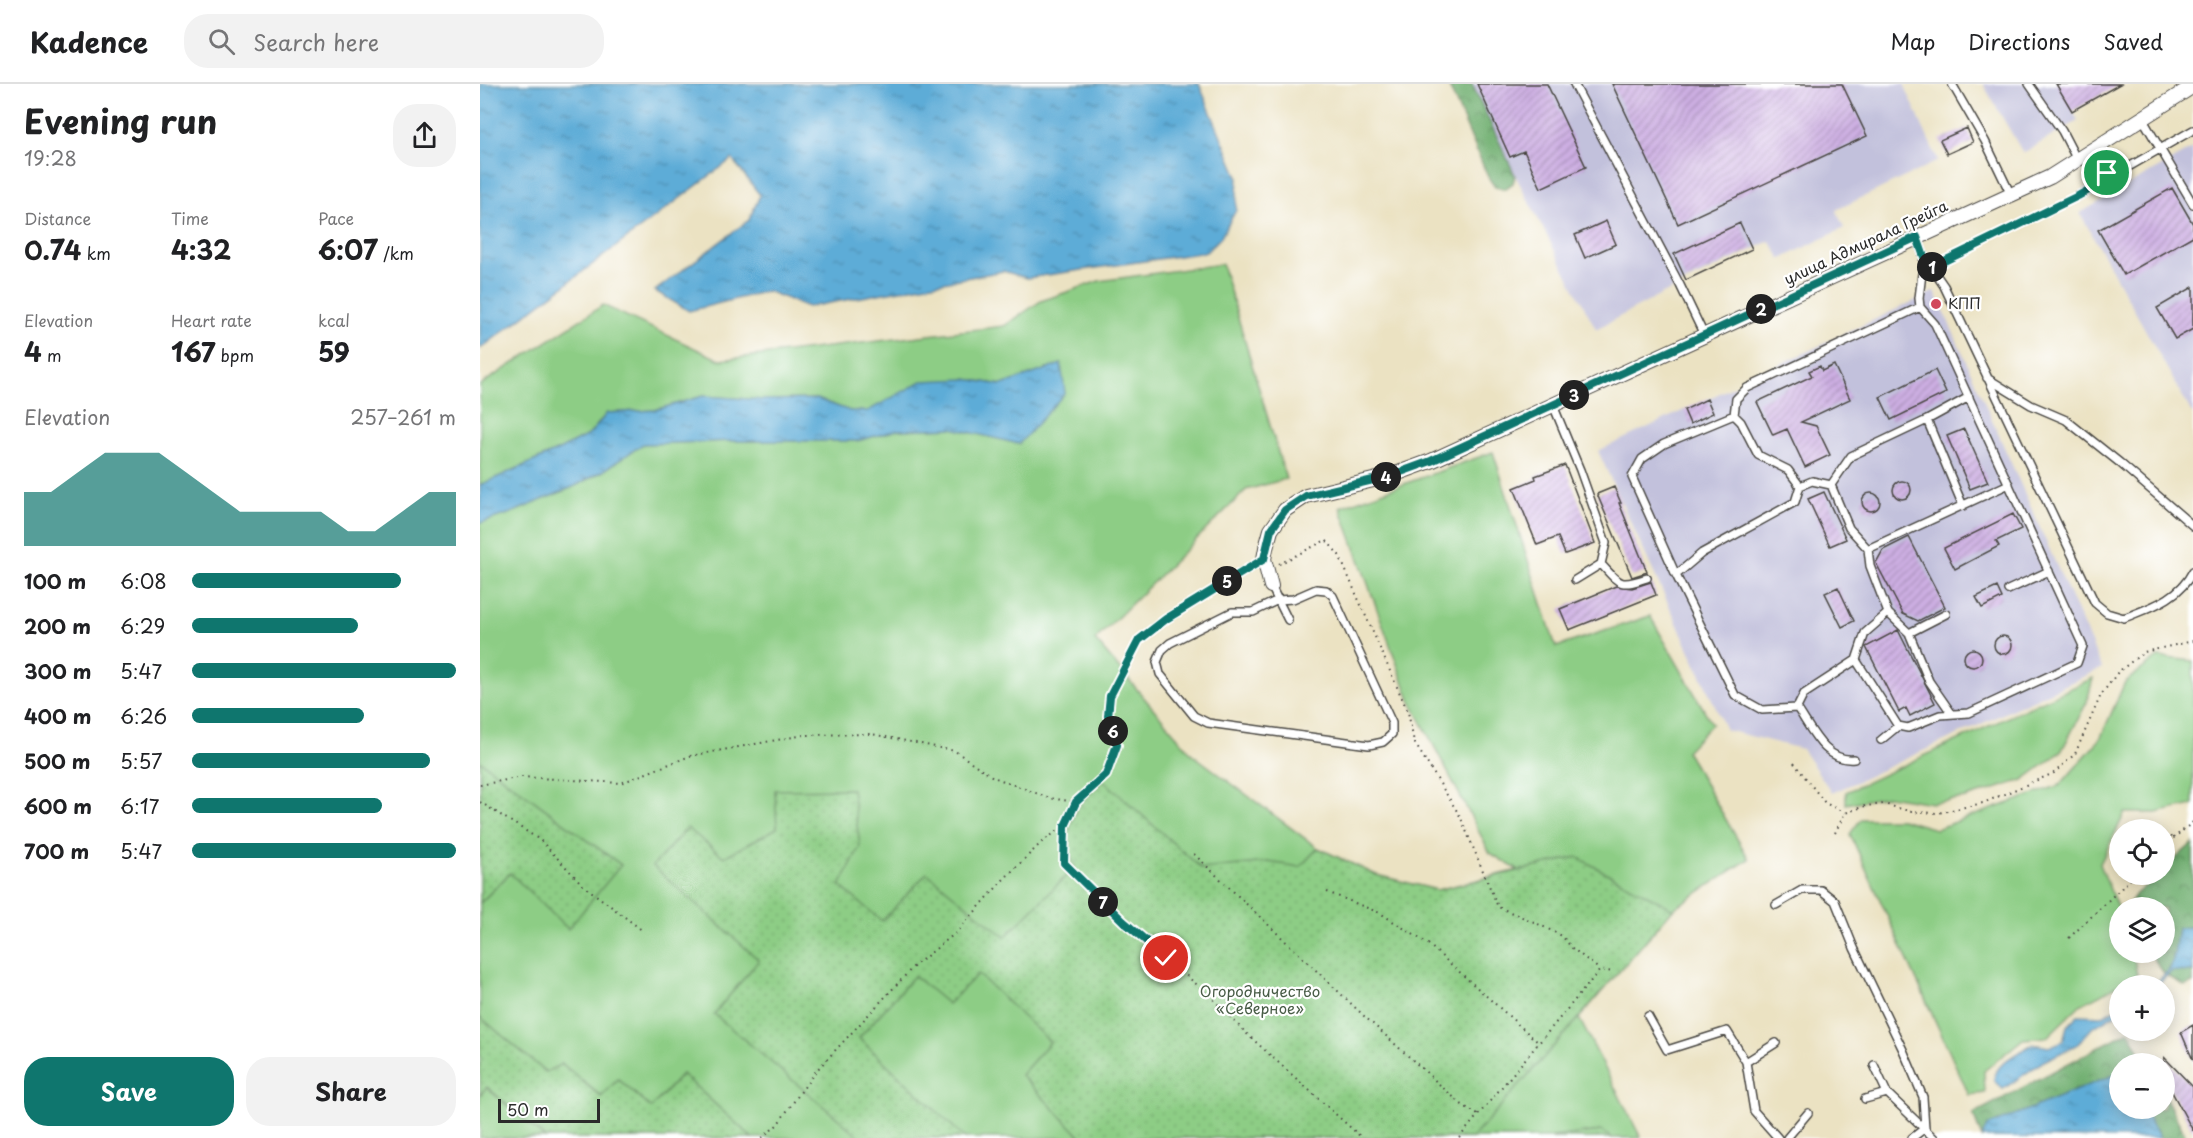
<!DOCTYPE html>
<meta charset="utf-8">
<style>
body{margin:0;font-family:"Playpen Sans",sans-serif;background:#f2f2f2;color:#202124;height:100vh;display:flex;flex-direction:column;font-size:22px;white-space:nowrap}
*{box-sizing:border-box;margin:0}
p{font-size:20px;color:#757577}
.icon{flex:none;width:33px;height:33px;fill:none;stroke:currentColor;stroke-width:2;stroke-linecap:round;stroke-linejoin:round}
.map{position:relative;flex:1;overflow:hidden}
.panel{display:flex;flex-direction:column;background:#fff;width:480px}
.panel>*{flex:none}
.fabs{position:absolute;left:1629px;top:735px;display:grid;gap:12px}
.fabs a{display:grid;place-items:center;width:66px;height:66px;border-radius:50%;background:#fff;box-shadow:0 3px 15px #0003;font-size:30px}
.scale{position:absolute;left:18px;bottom:15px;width:102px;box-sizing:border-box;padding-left:6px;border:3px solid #2b2b2b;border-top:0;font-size:16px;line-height:21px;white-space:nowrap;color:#2b2b2b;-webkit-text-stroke:4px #fff;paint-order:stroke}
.pin{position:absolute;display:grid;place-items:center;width:51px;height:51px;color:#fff;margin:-26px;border:3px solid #fff;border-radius:50%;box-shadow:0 2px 6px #0007}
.km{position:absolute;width:30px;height:30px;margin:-15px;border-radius:50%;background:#222;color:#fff;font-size:16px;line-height:30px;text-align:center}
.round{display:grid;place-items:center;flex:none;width:63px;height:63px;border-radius:24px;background:#f2f2f2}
.summary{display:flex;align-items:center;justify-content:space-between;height:102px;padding:0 24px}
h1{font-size:33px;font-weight:700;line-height:45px}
.figures{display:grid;grid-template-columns:repeat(3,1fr);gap:9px;height:102px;padding:6px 24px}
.figures div{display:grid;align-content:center}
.figures b{font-size:26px;font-weight:700}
.figures small{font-size:16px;font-weight:400}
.figures p{font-size:16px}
.chart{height:168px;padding:12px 24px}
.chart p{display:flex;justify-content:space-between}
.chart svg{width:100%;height:108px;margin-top:6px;fill:#0f766e;opacity:.7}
.cta{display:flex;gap:12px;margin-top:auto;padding:12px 24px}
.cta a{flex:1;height:69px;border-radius:24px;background:#0f766e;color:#fff;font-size:24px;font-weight:700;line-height:69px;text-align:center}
.cta a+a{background:#f2f2f2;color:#202124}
ul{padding:0 24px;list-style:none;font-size:20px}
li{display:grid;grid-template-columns:96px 72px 1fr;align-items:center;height:45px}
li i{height:15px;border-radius:8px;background:#0f766e}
header{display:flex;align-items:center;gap:36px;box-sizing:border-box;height:84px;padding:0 30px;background:#fff;border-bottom:2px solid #e0e0e0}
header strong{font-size:28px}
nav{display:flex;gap:33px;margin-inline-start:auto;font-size:21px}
.search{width:420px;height:54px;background:#f2f2f2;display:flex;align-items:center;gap:15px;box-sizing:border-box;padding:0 21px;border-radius:24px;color:#757577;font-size:22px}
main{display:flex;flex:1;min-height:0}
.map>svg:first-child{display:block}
.industrial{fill:#c2c1dc}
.grass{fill:#8dcd85;stroke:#5c7c58;stroke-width:1.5}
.forest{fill:url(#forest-crowns);stroke:#4e6e4e;stroke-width:1.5}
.wetland{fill:url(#wetland-marsh);stroke:#5c7c58;stroke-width:1.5}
.garden{fill:url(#garden-dots);stroke:#5c7c58;stroke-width:1.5}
.water{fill:url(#water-ripples);stroke:#446c81;stroke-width:1.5}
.building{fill:url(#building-hatch)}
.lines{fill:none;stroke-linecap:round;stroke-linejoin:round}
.service-casing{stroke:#484642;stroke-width:10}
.minor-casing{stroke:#484642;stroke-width:16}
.path{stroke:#484642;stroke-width:2;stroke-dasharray:1.5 4.5;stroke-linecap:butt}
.service{stroke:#fff;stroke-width:7}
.minor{stroke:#fff;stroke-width:14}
.route-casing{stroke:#fff;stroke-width:12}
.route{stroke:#0f766e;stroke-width:8}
.poi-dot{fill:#d1495b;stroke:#fff;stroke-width:2}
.labels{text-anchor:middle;stroke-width:4.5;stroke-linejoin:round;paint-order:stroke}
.street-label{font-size:15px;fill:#2b2b2b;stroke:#fff}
.poi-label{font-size:15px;fill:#2b2b2b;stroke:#fff;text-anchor:start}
.park-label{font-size:15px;fill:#485c46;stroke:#fff}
</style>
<header>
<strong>Kadence</strong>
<div class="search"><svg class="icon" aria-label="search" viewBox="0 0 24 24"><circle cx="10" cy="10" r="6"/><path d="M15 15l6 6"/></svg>Search here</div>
<nav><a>Map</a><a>Directions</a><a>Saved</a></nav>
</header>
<main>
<section class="panel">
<div class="summary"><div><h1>Evening run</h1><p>19:28</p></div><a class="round"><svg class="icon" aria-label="share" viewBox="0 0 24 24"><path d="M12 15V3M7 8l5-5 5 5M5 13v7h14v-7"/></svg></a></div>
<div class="figures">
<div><p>Distance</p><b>0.74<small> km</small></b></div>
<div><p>Time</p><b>4:32</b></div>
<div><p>Pace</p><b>6:07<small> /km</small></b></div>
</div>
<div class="figures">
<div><p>Elevation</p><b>4<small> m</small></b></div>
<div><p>Heart rate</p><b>167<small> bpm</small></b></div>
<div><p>kcal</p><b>59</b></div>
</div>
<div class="chart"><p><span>Elevation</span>257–261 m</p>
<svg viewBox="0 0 160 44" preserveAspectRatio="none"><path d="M0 44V22L10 22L20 14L30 6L40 6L50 6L60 14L70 22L80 30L90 30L100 30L110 30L120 38L130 38L140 30L150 22L160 22V44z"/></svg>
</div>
<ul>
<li><b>100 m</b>6:08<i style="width:79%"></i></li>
<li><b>200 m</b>6:29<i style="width:63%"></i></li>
<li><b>300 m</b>5:47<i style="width:100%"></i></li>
<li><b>400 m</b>6:26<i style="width:65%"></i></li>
<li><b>500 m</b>5:57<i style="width:90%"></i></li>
<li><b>600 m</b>6:17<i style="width:72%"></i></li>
<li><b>700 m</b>5:47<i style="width:100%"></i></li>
</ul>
<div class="cta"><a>Save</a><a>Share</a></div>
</section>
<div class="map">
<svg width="1713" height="1054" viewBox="0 0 1713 1054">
<defs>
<pattern id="forest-crowns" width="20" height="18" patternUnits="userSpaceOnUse" patternTransform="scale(1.5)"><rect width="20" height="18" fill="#72b072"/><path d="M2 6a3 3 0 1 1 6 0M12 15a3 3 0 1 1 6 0" fill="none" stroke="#5e8f5e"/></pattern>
<pattern id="wetland-marsh" width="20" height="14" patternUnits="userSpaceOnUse" patternTransform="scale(1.5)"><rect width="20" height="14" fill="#8dcd85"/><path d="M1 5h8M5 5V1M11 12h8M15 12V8" fill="none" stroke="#7ab073"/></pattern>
<pattern id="garden-dots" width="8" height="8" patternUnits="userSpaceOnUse" patternTransform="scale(1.5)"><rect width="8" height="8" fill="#8dcd85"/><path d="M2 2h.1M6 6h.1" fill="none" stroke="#7ab073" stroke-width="1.8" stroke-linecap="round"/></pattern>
<pattern id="water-ripples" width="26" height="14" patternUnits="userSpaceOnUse" patternTransform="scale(1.5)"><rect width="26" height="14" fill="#5dacd7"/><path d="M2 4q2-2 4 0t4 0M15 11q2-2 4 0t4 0" fill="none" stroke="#4d8caf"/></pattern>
<pattern id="building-hatch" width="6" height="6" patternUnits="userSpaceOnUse" patternTransform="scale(1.5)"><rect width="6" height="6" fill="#cdafe3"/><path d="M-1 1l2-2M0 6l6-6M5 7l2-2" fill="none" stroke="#a78fb8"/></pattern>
</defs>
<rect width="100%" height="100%" fill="#fff"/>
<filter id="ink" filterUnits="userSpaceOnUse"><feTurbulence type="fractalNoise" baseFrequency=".0167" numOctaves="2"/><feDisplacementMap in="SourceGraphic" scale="12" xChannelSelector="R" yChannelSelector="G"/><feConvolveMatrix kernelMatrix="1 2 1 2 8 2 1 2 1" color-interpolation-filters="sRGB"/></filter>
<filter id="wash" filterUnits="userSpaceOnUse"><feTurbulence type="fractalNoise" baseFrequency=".008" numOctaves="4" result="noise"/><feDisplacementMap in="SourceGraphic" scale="24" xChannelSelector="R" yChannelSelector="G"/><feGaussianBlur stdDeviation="1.35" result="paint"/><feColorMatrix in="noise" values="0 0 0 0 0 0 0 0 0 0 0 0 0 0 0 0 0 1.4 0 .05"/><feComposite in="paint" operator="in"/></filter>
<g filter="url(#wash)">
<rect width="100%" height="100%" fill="#ebe2c2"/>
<path class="industrial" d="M992,0H1424L1458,77L1356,126L1364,144L1301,175L1290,157L1200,201L1116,245L1035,91Z
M1503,0H1640L1593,27L1598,37L1543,69Z
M1713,64V331L1600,129Z
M1455,207L1622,584L1352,709L1322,665L1246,646L1118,367Z"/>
<path class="grass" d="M742,180L806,395L766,406L615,556L712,670L838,764L896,791L957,806L1038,786L1010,769L930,616L860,423L1013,368L1076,563L1170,532L1232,640L1206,667L1269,775L1193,825L1099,934L1161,1054H1131L1122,1047L1071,1054H272L202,990L171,1024L138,995L122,1013L82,980L66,989L0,933V819L30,789L140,781L0,677V439L31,429L95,402L123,387L163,360L253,357H377L417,346L473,344L539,360L581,280L522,301L486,295L406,318L389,327H370L337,315L283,316L223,312L175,326L127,329L110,350L79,366L0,401V301L123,221L240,276L524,242L561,217L619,197Z
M1678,573L1713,577V721L1676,729H1645L1620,780L1639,828L1640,868L1653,869L1657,891L1600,921L1567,953L1543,955L1504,987L1505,1009L1489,1011L1370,750L1381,735H1421L1456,745L1580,701L1620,655L1645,598Z
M1613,594L1607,618L1581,668L1543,696L1486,714L1452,719L1408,712L1366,720V708Z
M6,1003L65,1054H0V1011Z"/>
<path class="forest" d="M968,0H992L1035,91L1033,99L1025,105L1015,103L1008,93Z
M1713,759V843L1698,844C1695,860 1697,878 1685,891L1670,869L1684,868V824H1646L1656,810L1678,791L1684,790L1685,784Z
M1692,887L1713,888V899L1705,902L1687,892Z
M1649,947L1666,979L1640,980L1639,989L1507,1042L1502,1054L1493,1030Z
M1685,1013L1707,1054H1680L1664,1027L1663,1025L1684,1024Z"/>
<path class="wetland" d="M1122,1047L1131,1054H1071L1072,1053Z"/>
<path class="garden" d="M0,677L141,781L88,845L30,789L0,819Z
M623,696L722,785L788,778L820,783L838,764L896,791L957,806L1097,773L1193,825L1099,934L992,1054H602L541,991L570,958L498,890L468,920L434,892L379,954L485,1054H381L234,930L279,876L173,782L207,744L244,773L297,744L295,706L372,705L380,762L360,802L402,837L447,789L525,853L595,783L585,758L596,725Z
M0,933L66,988L82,980L121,1013L138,995L171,1024L202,990L272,1054H65L7,1003L0,1011Z"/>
<path class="water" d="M0,0H719L758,93L756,126L741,153L726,168L547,194L523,187L328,223L287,207L209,227L175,207L269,136L280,111L252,75L0,265Z
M581,280L585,309L539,360L472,344L417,346L377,357H253L163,360L123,387L95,402L31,429L0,439V401L79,366L110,350L127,329L175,326L223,312L283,316L337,315L370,327H388L442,297L486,295L522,301Z
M1713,843V888L1692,887L1677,901H1674L1690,885L1694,871L1698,844Z
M1639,923V928L1612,944L1597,961L1564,977L1523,1005L1514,997C1514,979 1540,968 1553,960L1569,963L1583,957L1587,942L1598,931L1623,932Z
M1639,989L1640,1024L1663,1025L1680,1054L1502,1053L1507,1042Z"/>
<g id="blocks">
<path class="building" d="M997,0H1067L1106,83L1061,104L1044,67L1030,73Z
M1132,0H1362L1387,52L1198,140Z
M1576,0H1640L1592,27Z
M1487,44L1493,58L1467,70L1460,56Z
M1692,104L1713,140V152L1644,191L1618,146Z
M1126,137L1136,160L1105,174L1095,151Z
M1260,139L1272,165L1206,196L1194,170Z
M1713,203V245L1695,255L1677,224Z
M1354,281L1370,315L1321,338L1336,342L1350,371L1325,383L1307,345L1293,351L1277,318L1332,292L1329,287L1340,282L1342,287Z
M1455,286L1466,309L1411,336L1400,313Z
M1227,315L1233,329L1210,340L1204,326Z
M1484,345L1508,398L1490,405L1467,352Z
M1085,381L1115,459L1085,470L1078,453L1057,461L1034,404L1056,395L1055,392Z
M1413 406a9 9 0 1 1 18 0a9 9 0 1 1-18 0Z
M1134,403L1141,419H1139L1167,488L1152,493L1117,410Z
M1344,408L1366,455L1350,462L1328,415Z
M1382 418a9 9 0 1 1 18 0a9 9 0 1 1-18 0Z
M1533,430L1541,445L1516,457L1519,462L1475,485L1464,464Z
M1429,453L1465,523L1438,537L1423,530L1396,479L1403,466Z
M1171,498L1176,511L1089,546L1080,525L1136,502L1152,504Z
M1358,503L1374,537L1362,543L1345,509Z
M1517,503L1522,514L1502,524L1496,513Z
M1418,546L1455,619L1430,632L1426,624L1419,628L1386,563Z
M1514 561a9 9 0 1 1 18 0a9 9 0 1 1-18 0Z
M1484 574a9 9 0 1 1 18 0a9 9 0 1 1-18 0Z
M1713,941V976L1701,948Z
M1684,973L1713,1003V1047L1684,993Z"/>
</g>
</g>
<g filter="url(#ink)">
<use href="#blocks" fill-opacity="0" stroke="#484642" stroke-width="1.5"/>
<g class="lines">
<g class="service-casing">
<path id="service" d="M1094,0L1200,201L1224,251
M1472,0L1505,57L1531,111
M1549,0L1582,47L1597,76
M1662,34L1713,120
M1614,65L1630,94
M1598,112L1713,46
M1444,173L1464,202L1615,519L1627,529L1644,534C1671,523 1699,515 1713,487
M1507,294L1551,321L1586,336L1640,379L1713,442
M1073,321L1100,386L1126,459L1121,480L1095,496
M1254,331L1261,338L1278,371L1308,386L1320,402L1332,397L1351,401
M1447,336L1483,422
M1388,465L1529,400
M1121,480C1140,501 1140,503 1167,494
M1196,491L1222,469L1315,418L1320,402
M791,502L808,536
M836,505L846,506L853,512L912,639V650L903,658L889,661L728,639L714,632L680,590L677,578L682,566L690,559L752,528H773L798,516L813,515Z
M1528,506L1569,487
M1408,529L1429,549L1449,597L1472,630
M1429,549L1466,530
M1376,576L1385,549L1408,529L1390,482L1388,465L1369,444L1351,401L1371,372L1447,336L1489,313
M1317,624L1282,626L1255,611L1196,491L1152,393L1162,375L1184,360L1254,331L1256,315L1267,304L1440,223
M1401,656L1418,642L1428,644L1460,631L1489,629L1597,579L1603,562L1455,240L1440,223L1439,214L1444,173L1437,154
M1374,675C1345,678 1331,644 1317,624L1324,610L1376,576L1418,642
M1296,821L1322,806H1341L1355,817L1374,864L1423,966L1443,1013L1445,1044L1432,1054
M1168,932L1187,966L1247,947L1266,978L1274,1027L1298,1054
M1266,978L1296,959
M1394,981L1407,1009L1454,1054
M1385,1015L1407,1009
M1307,1054L1328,1029"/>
</g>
<g class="minor-casing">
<path id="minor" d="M791,502L784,475L786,464L791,446L805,426L826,412L910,392L951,377L1570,93L1713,2"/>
</g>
<path class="path" d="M1460,179L1590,116
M799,480L846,456L859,471L928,628L934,658L980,732L1018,823L1054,838L1082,852L1092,864L1120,886
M1314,679L1345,719L1365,729
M0,701L42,693L141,699L210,672L324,651L392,650L475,667L513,693L569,714L596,718
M0,718L60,756L103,801L163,847
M585,742L583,779L643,837L730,912L768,951L882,1054
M1355,749L1365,729L1385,722L1404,720L1432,728L1458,729L1503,719L1574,689L1595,670L1621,611L1638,588L1664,568L1713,557
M1684,753H1694
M1684,762L1713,738
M714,770L883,931L981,1020L998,1031
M847,808L900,829L948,860L1059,959
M1589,854L1656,790
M282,1054L297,1041L335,988L434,882L477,848L523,796L563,757L585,742L596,718L626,691L637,661L628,632L630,612L659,556L686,535L771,483
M979,1054L1120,886L1133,888"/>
<use href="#service" class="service"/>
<use href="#minor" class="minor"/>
</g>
</g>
<g class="lines" filter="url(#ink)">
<g class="route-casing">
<path id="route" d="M686,874L643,837L584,779L585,742L596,718L626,691L637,661L628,632L630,612L659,556L686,535L784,475L791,446L805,426L826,412L910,392L951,377L1437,153L1444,173L1452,183L1598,112L1630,94L1627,89"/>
</g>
<use href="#route" class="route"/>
</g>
<circle class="poi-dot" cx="1456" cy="220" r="6"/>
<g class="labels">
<g class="street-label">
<text transform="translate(1386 159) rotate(-25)" y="5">улица Адмирала Грейга</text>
</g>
<g class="poi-label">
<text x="1468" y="225">КПП</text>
</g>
<g class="park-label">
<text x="780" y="913">Огородничество<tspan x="780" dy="17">«Северное»</tspan></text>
</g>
</g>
</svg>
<div class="fabs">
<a><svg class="icon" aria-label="locate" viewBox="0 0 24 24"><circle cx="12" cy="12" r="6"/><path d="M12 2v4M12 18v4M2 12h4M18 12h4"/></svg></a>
<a><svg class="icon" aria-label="layers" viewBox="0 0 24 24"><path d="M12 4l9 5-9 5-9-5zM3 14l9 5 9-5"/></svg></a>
<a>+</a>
<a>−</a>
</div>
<div class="scale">50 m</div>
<div class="pin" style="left:1627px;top:89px;background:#1e9e55"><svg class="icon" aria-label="arrive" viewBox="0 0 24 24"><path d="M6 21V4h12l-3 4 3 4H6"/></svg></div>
<div class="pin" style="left:686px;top:874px;background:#d93025"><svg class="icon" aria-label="check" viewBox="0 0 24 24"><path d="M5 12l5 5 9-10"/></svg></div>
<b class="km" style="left:1452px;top:183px">1</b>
<b class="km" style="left:1281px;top:225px">2</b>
<b class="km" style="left:1094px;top:311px">3</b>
<b class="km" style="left:906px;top:393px">4</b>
<b class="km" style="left:747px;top:497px">5</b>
<b class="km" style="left:633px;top:647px">6</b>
<b class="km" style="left:623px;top:818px">7</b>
</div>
</main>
